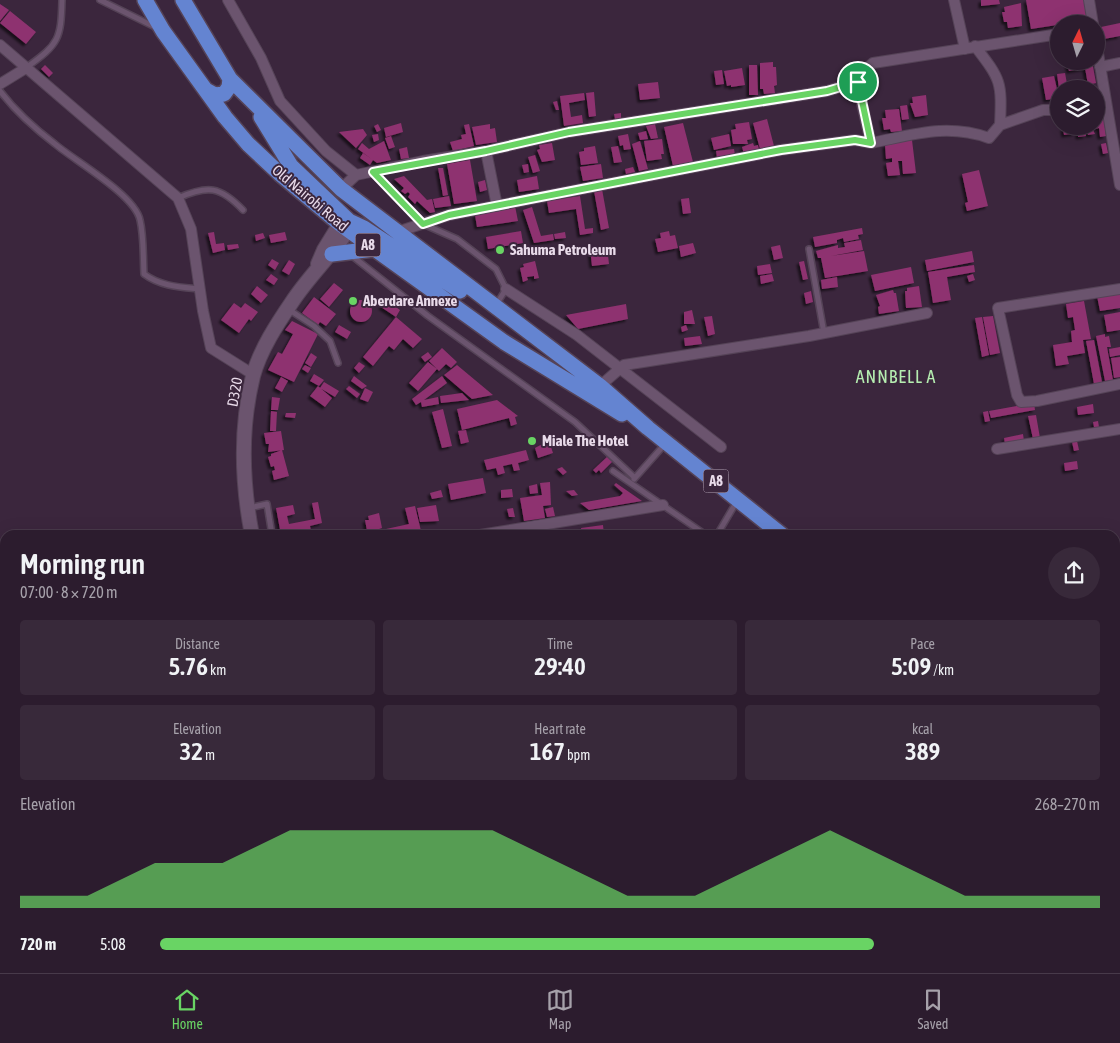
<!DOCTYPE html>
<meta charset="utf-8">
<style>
body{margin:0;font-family:"Asap Condensed",sans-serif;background:#38293a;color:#f1f3f6;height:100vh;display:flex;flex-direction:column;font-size:19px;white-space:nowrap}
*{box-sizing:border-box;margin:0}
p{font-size:16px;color:#a6a1aa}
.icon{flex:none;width:28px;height:28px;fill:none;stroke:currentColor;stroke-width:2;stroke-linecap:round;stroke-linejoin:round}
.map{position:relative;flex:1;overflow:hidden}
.drawer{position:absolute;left:0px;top:530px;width:1120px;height:444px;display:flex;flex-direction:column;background:#2c1c2e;border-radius:15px 15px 0 0;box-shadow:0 5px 20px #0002,0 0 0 1px #483a4a}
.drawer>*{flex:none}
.needle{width:32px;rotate:5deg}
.buttons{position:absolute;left:1050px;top:15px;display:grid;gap:10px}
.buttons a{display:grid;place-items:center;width:55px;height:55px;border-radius:50%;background:#2c1c2e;box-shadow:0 5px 20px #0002,0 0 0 1px #483a4a;font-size:25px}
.pin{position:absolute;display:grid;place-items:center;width:42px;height:42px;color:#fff;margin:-21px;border:2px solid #fff;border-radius:50%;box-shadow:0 1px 5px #0007}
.round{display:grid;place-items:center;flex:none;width:52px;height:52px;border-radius:26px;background:#38293a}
.head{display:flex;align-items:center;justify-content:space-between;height:85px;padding:0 20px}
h1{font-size:28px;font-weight:600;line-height:38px}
.stats{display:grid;grid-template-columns:repeat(3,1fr);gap:8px;height:85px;padding:5px 20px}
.stats div{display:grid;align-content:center;border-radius:5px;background:#38293a;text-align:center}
.stats b{font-size:25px;font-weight:600}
.stats small{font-size:14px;font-weight:400}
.stats p{font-size:14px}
.chart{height:140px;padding:10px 20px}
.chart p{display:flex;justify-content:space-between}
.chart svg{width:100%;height:90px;margin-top:5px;fill:#69d464;opacity:.7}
ul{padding:0 20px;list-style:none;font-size:16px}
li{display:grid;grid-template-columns:80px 60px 1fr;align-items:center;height:38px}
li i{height:12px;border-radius:6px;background:#69d464}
.menu{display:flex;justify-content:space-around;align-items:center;height:70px;border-top:1px solid #483a4a;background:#2c1c2e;font-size:14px;color:#a6a1aa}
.menu a{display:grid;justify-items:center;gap:2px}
.menu .current{color:#69d464}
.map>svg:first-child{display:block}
.built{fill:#472d4a}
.building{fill:#8e326f;filter:url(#shadow)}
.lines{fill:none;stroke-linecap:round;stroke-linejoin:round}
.service-casing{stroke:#554357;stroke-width:8}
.minor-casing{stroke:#554357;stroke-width:12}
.tertiary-casing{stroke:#554357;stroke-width:16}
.trunk-casing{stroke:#554357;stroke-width:18}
.service{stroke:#6b546e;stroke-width:5}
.minor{stroke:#6b546e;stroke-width:10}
.tertiary{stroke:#6b546e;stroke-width:14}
.trunk{stroke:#6484d1;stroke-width:15}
.route-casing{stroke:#fff;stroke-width:10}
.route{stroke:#69d464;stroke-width:6}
.poi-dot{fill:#69d464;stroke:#3b263d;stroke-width:2}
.labels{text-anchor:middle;stroke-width:4;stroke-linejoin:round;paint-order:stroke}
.shield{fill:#3b263d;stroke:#b5a5b6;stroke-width:1}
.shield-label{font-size:14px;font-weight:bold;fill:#e9dbea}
.street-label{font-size:15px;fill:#e9dbea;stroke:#3b263d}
.poi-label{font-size:15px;font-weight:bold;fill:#e9dbea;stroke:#3b263d;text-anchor:start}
.quarter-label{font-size:18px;letter-spacing:1px;fill:#b5edb0;stroke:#3b263d}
</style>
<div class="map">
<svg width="1120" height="973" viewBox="0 0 1120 973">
<defs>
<filter id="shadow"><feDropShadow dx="-2.5" dy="2.5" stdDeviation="1" flood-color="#0009"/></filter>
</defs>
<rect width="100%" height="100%" fill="#3b263d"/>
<path class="built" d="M5,912V969H301L302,973H0V913Z"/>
<path class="building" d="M981,0H999L1000,4L981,6Z
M1026,0H1086L1090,20L1031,29Z
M1021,3L1022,26L1008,28L1007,22H1004L1002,12H1005L1004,7Z
M0,4L9,10L0,21Z
M10,11L36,32L26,44L0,23Z
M1120,23V36L1104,39L1101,27Z
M1077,61H1092L1096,83L1088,85L1085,68L1069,71L1067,63Z
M773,62V67H776L777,85L774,86L775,93L764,94L763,89H760V63Z
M45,65L53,73L49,77L41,69Z
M749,65H757L758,95H749Z
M742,68L745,85L731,87V85L727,86L724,71Z
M722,70L724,84L716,85L714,71Z
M1065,73L1068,89H1059L1057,74Z
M1054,76L1059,98L1046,100L1042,78Z
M658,82L660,98L640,100L638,84Z
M594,92L596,116L589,117L586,93Z
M1100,92L1101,101L1096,102V93Z
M584,93L585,100L569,103L571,117L582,115L583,123L564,126L560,96Z
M926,95L928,115L915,117L910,103H913L912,97Z
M557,101L559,110H556L553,102Z
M907,105L909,119L902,120L900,106Z
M1102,105L1106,136L1100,137L1099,128L1095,129V126L1096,106Z
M899,109L902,131L891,132L890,129L884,130L882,118H886L885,110Z
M621,113V118L615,119L614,114Z
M767,119L774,146L760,149L753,123Z
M749,122L752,139L747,140L748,144H733L731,130L736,129L735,124Z
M401,123L403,132L386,137L384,128Z
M683,123L693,162L673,166L664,127Z
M378,124L381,130L377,132L374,126Z
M469,124L474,146L453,151L450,142L462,139L461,135L466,134L464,125Z
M490,124V129L495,128L497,142L476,145L472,127Z
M655,124L658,138L651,139L646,126Z
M1075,126L1076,133L1064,135L1063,128Z
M1086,126H1091L1095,134L1088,135Z
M363,129L367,135L356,148L339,132Z
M646,131L648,139L640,140L638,133Z
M1085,131L1086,136L1078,137V132Z
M378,134L379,140L374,142L372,135Z
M628,134L631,149L624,150L623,145L620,146L618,136Z
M729,134L731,146L714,150L711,138Z
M391,136L395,147L389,149L385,138Z
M662,139L664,154H661L662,159L647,161L644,141Z
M912,140L916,173L903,174L902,161H898L900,175L888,176L886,163L892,162V158L886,159L885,145Z
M384,141L391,160L377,163L358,149L362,143L369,149Z
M640,141L648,169L639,171L632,144Z
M552,143L555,160L542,162L537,150L540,149L539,145Z
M753,143L754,146L758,145L759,150L744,154L742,147Z
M1106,143L1108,153L1103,154L1101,144Z
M595,146L598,163L581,165L579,152L584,151V148Z
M618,146L622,162L614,163L611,147Z
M407,147L409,158L401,159L399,149Z
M734,149L735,155L717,158L716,151Z
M363,153L373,160L370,165L360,158Z
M535,155L540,171L533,173L528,157Z
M470,160L477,201L454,204L447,164Z
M528,164L529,172L524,173L522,165Z
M601,164L603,178L583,181L580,167Z
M633,167L635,172L626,174L625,169Z
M438,168H443L448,195L443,196Z
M979,170L988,206L967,211L965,203L968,202L962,174Z
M404,176L427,200L432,199L435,212L430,213L417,201L415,204L408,197L410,194L408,192L405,194L401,191L404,188L394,179Z
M537,176L539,189L519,192L517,180Z
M485,180L487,190L480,192L478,182Z
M602,189L609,228L601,230L594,191Z
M449,196L451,206L435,208L433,199Z
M580,196L585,229L593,228V233L580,235L576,209L549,213L547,201Z
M689,198L691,213L683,214L681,199Z
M515,206L518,221L477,227L475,215Z
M532,207L541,236L553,234L554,240L534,243L523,210Z
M862,228L863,234L858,235L859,239L844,242L843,238L837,240V243L815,247L813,237Z
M521,231L523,243L488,249L486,237Z
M669,231L670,236L675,235L678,248L658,252L655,239L661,238L660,233Z
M214,232L216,244L224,243L225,250L213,253L208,233Z
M285,232L287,240L271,243L269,235Z
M565,232L566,238L555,239L554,234Z
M263,233L265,238L256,241L255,235Z
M861,240L863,250L831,256L864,251L868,271L825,278L821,258H818L816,251L838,245V248L845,247L844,243Z
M693,243L696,253L681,257L679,246Z
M238,244L239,248L228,250L227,245Z
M780,245L783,258L774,260L771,247Z
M607,247L609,264L592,266L590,249Z
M972,251L974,262L927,271L925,260Z
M272,259L279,263L275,270L268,265Z
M289,260L295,264L289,275L282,271Z
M535,261L539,278L534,279V276L527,277L528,280L523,282L520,268L524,267L523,264Z
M804,261L808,279L803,280L799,262Z
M770,264L772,273L758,275L757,266Z
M974,265L975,272L947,277L951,300L933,303L928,272Z
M911,267L914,283L875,291L871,275Z
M271,274L278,279L274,285L266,280Z
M772,274L774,281L761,284L760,276Z
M973,274L975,280L969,282L967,276Z
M837,277L838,287L822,289L821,280Z
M334,283L343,290L329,307L320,299Z
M257,286L268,295L261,303L251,294Z
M919,286L922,307L906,308L905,291H907V288Z
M893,290L894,293H896L899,311L879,314L878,307L880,306L876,295Z
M811,291L813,302L806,304L804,293Z
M1120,293V308L1100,311L1097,296Z
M314,297L336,314L326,326L320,322L318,325L302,313Z
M386,300L400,310L396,317L381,307Z
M350 311a11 11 0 1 1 22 0a11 11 0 1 1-22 0Z
M1084,301L1091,339L1083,340L1085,353L1067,356L1069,364L1056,366L1053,345L1072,342L1071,331L1075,330L1073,317L1068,318L1066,304Z
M234,303L241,308L245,303L258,312L251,321L249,319L239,333L221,320Z
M626,304L628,319L578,329L566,315Z
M692,310L695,324H684V312Z
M1120,312V330L1107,332L1104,315Z
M712,316L715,334L708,336L704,317Z
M993,316L1000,353L990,355L983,317Z
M396,317L422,339L413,348L403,339L394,350L389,346L373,366L363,357Z
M982,317L989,355L982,357L975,318Z
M292,321L318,334L294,382L268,370L278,352L282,354L293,334L285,330Z
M339,325L351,332L347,339L335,332Z
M686,325L688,330L682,332L681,327Z
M1105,334V337L1109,336L1111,347H1107L1113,380L1105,381L1096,336Z
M700,336L702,344L685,346L684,338Z
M1094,340L1102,382L1094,384L1086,341Z
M1120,347V355L1110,357L1109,349Z
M442,348L457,362L451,368L446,364L439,371L429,361Z
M428,352L432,357L425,362L421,357Z
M311,353L317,357L311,367L305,363Z
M1120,357V377L1114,378L1111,358Z
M359,362L365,366L359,373L354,368Z
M428,362L437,369L418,391L409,383Z
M305,365L311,368L308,373L302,369Z
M457,365L493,395L472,399L444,375Z
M314,374L324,380L319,386L310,381Z
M354,376L367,386L362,389L351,381Z
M442,376L447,383L424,400L438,397L439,404L422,407L421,402L416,405L412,399Z
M281,377L288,381L282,392L275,388Z
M324,382L339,391L335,397L320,388Z
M318,386L332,398L325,407L310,396Z
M349,386L360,394L357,398L346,389Z
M365,388L373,392L368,402L360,399Z
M462,393L469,400L441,403L440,396Z
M272,397L280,398L278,410H271Z
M497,400L518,416L515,417L517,424L511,426L509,418L462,430L457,409Z
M1034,403L1035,410L991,418L989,411Z
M1093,404L1094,413L1078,415L1077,407Z
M443,409L452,446L442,448L432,412Z
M271,411L277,412L276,431H270Z
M988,411L990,421L985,422L983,412Z
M286,413H296L295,418L285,417Z
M1036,415L1040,438L1033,439L1028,416Z
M1098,421L1099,427H1094L1093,422Z
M466,430L469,442L461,444L458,431Z
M281,431L284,450L268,452L269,444H266L264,433Z
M1023,434L1024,441L1005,444L1004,438Z
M1077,441L1079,450L1074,451L1072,442Z
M546,442L547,445L550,444L553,453L538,458L535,448Z
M282,450L289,476L274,480L272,471L275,470L274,466L271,467L268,457L271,456V454Z
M526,450L529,460L518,463L520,470L514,471L512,464L503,466L505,473L498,475L496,468L487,470L484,460Z
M608,456L613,461L601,473L599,470L596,473L593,470Z
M1077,461L1078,469L1065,471L1064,463Z
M562,467L567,472L563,475L557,469Z
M483,478L486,493L451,500L448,484Z
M550,482L551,505L543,506L545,518L524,521L520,498L542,495L540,483Z
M616,483L642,501L589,510L580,503L620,496L623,493L614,485Z
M537,484L538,493L530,494L529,486Z
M512,489L513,497L501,498V490Z
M441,490L443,497L432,499L430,493Z
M574,490L578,495L572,496L566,491Z
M318,502L322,523L310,526L312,535H281L276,508L293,505L295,514L287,516L289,524L315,519L312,503Z
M436,505L439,521L420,522L417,508Z
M415,506L422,535H387L386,529L409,524L405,508Z
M553,507L555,516L547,517L545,509Z
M513,508L515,517H509L507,509Z
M379,513L382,528L379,529L380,534L371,535L370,530L367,531L365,520H369L368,516Z
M603,525L604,535H582L581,528Z
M1118,673L1120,675V696L1115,693V676Z
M1120,730V743L1115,739Z
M0,811H5V834L0,835Z
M0,839H3L5,856V886L0,887Z
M1120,902V927L1115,928V903Z
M1118,940L1120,960L1115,961V941Z
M17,969H43L44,973H18Z
M138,969H154L155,972L138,973Z
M158,969H167V973H159Z
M510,969H518V973H511Z
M520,969H527V973H521Z
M590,969H620L621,973H572Z
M742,969H787V971L743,973Z
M836,969L837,973H807V972Z
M852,969H878V970L852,973Z
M966,969H1006L1007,973H957L956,970Z
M1021,969H1066L1067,972L1072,971V973H1022Z"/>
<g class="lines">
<g class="service-casing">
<path id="service" d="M100,0L155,27
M27,67C59,44 61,39 62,0
M0,91C16,112 34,128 55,144C75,161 135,195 140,220C144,237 143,257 144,274C160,286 179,287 199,289
M374,172L423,224L457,239L496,269L506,289L496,305
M178,198C208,185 220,186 243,210
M809,249L824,333
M351,255L428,316L575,422L635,478
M288,309L314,326L330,341L338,363
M613,471L706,535
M634,479L665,444
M249,508L267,504L272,535
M717,535L737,501
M1115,859L1120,864
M0,943L5,939
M0,945L5,948
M15,969L16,973
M352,969V973"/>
</g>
<g class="minor-casing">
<path id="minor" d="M228,0L261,58L280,101L326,151L356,175
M954,0L965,49
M1089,0L1093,24
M1096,41L1120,185
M0,45L178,198L191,229L203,311L211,348L254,375
M975,46C1001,80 1002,81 1000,125
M1100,67L1120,63
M0,84L26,68
M871,143C913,135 946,123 989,138L1000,125L1043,110H1059
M486,151L497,206
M341,189L356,175L423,161L486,151L569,132L827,91L857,82L862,73L873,63L1059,34
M397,232L449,215L781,150L855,140L871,143L857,82
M506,289L577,335L721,447
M1120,289L998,308L1017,395L1021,402L1037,401L1120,384
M600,386L624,365L809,336L927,313
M997,449L1120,429
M480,535L663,505
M0,781L5,780
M0,904L5,903
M1115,938L1120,937
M436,969L437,973
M627,969L628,973
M738,969L739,973
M845,969L846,973
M399,973L426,969
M919,973L942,969"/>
</g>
<g class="tertiary-casing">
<path id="tertiary" d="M318,264L324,250L340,224
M252,535C242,483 240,428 253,376C260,350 277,324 292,302C309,276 331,256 348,230
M330,969V973"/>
</g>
<g class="trunk-casing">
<path id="trunk" d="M145,0L163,31L225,117L248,144L280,174L340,224L504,342L622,414
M183,0L230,79L341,189L600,386L648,428L782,535
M206,90L215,95L224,94L229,87L230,79
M261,117L291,166L349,221V228
M344,223L349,221L364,228L460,291
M332,254L374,249
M1115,812L1120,816"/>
</g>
<use href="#service" class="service"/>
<use href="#minor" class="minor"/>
<use href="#tertiary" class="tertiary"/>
<use href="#trunk" class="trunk"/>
</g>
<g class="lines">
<g class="route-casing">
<path id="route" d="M858,82L871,143L855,140L781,150L449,215L423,224L373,172L486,151L569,132L827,91Z"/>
</g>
<use href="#route" class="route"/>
</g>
<g class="poi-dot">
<circle cx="500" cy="250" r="5"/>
<circle cx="353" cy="301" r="5"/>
<circle cx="532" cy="441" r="5"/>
</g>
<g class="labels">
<g class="shield">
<rect x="355.5" y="233.5" width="25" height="23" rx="4"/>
<rect x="703.5" y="469.5" width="25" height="23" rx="4"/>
</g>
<g class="shield-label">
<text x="368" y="250">A8</text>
<text x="716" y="486">A8</text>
</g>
<g class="street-label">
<text transform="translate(310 198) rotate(40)" y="5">Old Nairobi Road</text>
<text transform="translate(235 392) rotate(-80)" y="5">D320</text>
</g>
<g class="poi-label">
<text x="510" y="255">Sahuma Petroleum</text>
<text x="363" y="306">Aberdare Annexe</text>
<text x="542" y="446">Miale The Hotel</text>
</g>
<g class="quarter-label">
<text x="896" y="383">ANNBELL A</text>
</g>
</g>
</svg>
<div class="buttons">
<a><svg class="needle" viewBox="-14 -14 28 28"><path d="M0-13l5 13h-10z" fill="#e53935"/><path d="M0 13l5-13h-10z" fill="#a6a1aa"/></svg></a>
<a><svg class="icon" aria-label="layers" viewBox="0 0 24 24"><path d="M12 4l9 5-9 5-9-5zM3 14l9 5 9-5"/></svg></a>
</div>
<div class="pin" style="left:858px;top:82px;background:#1e9e55"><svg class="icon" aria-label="arrive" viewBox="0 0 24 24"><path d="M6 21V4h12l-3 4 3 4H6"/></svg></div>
<section class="drawer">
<div class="head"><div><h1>Morning run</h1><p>07:00 · 8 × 720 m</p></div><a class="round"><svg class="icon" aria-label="share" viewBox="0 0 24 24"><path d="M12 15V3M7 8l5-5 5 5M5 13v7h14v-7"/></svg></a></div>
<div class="stats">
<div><p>Distance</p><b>5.76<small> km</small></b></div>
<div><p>Time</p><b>29:40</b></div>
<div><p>Pace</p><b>5:09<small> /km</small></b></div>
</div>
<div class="stats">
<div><p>Elevation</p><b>32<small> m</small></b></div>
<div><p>Heart rate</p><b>167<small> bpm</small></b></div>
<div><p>kcal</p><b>389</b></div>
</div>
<div class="chart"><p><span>Elevation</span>268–270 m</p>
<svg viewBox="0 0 160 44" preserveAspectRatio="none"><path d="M0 44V38L10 38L20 22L30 22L40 6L50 6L60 6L70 6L80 22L90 38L100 38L110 22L120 6L130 22L140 38L150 38L160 38V44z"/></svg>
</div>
<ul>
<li><b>720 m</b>5:08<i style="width:76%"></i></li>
</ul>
</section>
</div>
<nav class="menu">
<a class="current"><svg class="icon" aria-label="home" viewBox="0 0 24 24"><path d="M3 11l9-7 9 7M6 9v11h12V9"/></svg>Home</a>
<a><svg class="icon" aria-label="map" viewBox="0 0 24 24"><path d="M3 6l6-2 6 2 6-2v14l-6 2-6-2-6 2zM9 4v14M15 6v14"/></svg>Map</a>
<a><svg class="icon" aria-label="saved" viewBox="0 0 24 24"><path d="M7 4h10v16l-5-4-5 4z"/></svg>Saved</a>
</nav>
